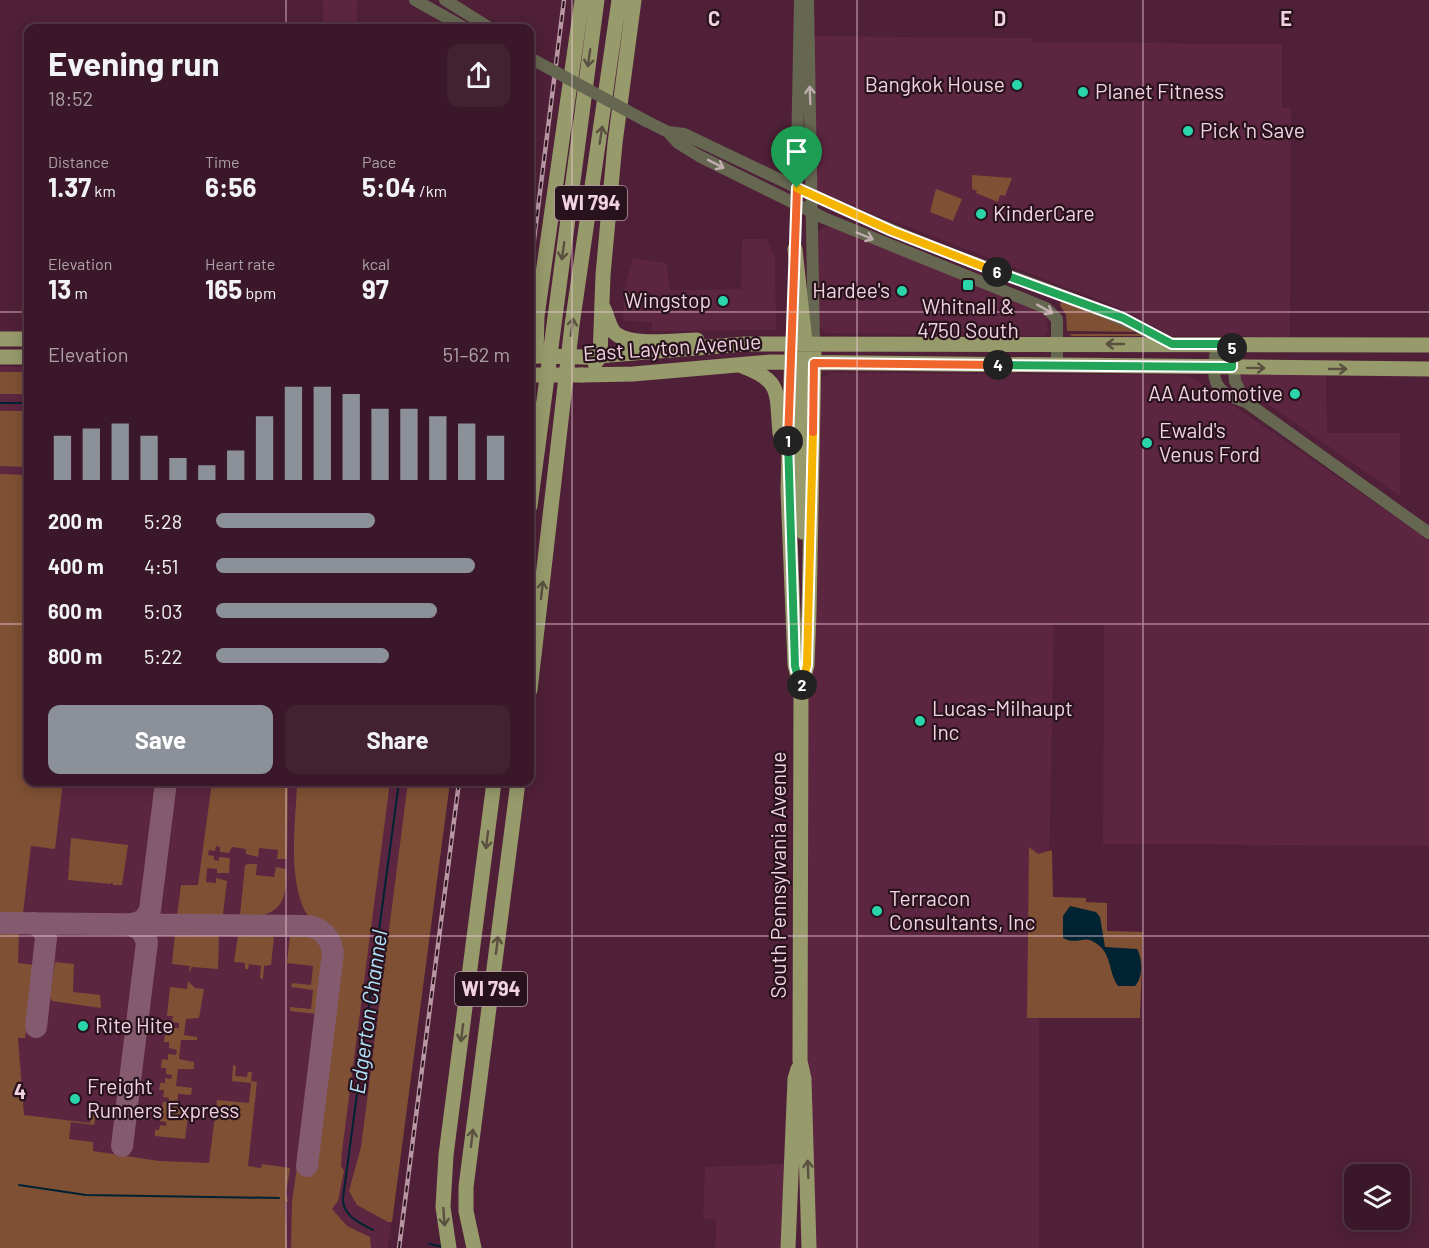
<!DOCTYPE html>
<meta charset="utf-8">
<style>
body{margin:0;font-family:Barlow,sans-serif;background:#422131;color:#f1f3f6;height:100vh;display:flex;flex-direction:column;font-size:22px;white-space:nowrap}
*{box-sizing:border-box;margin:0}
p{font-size:20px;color:#aca0a8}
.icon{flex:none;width:33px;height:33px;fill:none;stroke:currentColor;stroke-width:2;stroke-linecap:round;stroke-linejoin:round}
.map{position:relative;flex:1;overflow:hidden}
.details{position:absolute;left:24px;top:24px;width:510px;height:762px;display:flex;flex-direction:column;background:#3b1829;border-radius:12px;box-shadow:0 3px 15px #0003,0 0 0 2px #543746}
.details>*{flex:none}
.buttons{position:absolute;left:1344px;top:1164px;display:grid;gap:12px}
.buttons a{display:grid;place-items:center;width:66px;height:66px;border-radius:12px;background:#3b1829;box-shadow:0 3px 15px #0003,0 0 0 2px #543746;font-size:30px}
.pin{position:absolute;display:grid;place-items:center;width:51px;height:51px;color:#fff;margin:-62px -26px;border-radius:50% 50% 50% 0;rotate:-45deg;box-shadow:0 0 6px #0007}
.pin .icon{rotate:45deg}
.km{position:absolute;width:30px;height:30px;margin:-15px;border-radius:50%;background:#222;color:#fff;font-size:16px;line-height:30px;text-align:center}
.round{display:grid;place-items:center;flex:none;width:63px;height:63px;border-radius:12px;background:#422131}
.summary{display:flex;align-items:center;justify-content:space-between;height:102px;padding:0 24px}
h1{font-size:33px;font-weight:700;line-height:45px}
.stats{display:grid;grid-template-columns:repeat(3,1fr);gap:9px;height:102px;padding:6px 24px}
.stats div{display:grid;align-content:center}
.stats b{font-size:26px;font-weight:700}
.stats small{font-size:16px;font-weight:400}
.stats p{font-size:16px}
.chart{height:168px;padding:12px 24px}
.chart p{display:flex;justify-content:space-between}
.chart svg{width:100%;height:108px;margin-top:6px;stroke:#8c9099;stroke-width:6}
.cta{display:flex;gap:12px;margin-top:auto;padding:12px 24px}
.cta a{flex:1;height:69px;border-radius:12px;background:#8c9099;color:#fff;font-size:24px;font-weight:700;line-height:69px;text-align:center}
.cta a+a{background:#422131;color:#f1f3f6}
ul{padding:0 24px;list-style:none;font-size:20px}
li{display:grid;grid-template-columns:96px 72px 1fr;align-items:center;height:45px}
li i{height:15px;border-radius:8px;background:#8c9099}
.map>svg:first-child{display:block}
.built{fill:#5c2540}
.green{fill:#7f5034}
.water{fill:#002333}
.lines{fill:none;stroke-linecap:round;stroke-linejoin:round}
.stream{stroke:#002333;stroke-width:2}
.taxiway{stroke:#845b6e;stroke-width:22}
.minor{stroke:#656751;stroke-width:12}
.major{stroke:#979a6b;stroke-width:15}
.rail-casing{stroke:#ba96a5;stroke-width:4.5}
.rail{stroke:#28131d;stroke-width:2;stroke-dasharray:7;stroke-linecap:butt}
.minor-bridge{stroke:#656751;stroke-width:12}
.major-bridge{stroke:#979a6b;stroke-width:15}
.oneway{stroke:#5a5040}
.oneway2{stroke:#c0adad}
.split-1-casing{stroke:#fff;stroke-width:12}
.split-2-casing{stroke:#fff;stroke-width:12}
.split-3-casing{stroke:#fff;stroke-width:12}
.split-4-casing{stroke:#fff;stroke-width:12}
.split-5-casing{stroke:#fff;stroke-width:12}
.split-6-casing{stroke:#fff;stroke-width:12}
.split-7-casing{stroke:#fff;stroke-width:12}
.split-1{stroke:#f0652b;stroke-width:8}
.split-2{stroke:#22a559;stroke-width:8}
.split-3{stroke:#f5b400;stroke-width:8}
.split-4{stroke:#f0652b;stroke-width:8}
.split-5{stroke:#22a559;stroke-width:8}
.split-6{stroke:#22a559;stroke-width:8}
.split-7{stroke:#f5b400;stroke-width:8}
.grid{fill:none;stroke:#f1d2de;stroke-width:1.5;stroke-opacity:0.55}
.poi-dot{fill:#2ad5ac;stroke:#28131d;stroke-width:2}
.labels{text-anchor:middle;stroke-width:4.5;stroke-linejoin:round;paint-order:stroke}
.shield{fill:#28131d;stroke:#b599a4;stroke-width:1.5}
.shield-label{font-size:20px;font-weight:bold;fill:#f1d2de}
.poi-label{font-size:21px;fill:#f1d2de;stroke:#28131d;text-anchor:start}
.street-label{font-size:21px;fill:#f1d2de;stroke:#28131d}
.water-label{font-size:22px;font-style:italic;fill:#b1e1fb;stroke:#28131d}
.grid-label{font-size:20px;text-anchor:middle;font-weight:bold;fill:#f1d2de;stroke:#28131d;stroke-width:4.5;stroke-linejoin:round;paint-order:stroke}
</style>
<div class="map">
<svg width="1429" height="1248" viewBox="0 0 1429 1248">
<rect width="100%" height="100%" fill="#4f2037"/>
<path class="built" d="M323,0H357V28H323Z
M812,36L1031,38L1032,42L1282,44V108H1291L1290,337L1170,336L1127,311L885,218L856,210L819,193L816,184V92Z
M830,226L1036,309L1046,317L1049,331L1044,336L826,333L819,327L817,232L824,227Z
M742,239H766L775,256L776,330L652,331V322L623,321L624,291L633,258L667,263L670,290L741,289Z
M0,367H28V782H450L388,1248H0Z
M831,373L1185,375L1195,379L1429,540V846L1103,844L1104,624L1054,623L1046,1018L1039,1019V1248H809L804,1079L807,665L820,380Z
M1243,374L1326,375L1327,433H1400V496L1250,392L1240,378Z
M784,1164L783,1248H715L716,1220L703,1219L705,1167Z"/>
<path class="green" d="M972,175L1012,178L1005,196L1000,195L998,202L976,193L977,191L972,189Z
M936,189L962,199L953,221L930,212Z
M1061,302L1103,314L1141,332L1067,331L1066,315L1060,305Z
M1069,334H1145L1146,336H1072Z
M0,372H28V394H0Z
M0,411H28V467L0,466Z
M0,474L28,475V782H63L55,849L31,846L23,913H0Z
M212,782H288L287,859H277L278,850L259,848L258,857L246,854V849L232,847L229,853L220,852V847L216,846L215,851L209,850L208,855L214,856V860L219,861V857L230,858L229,873H217V869L207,868L206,882L216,883V878L227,881L223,914L219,917L177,916L181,885H198Z
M297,782H390L342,1151L341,1166L344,1171L338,1201L332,1209L347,1226L370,1237L371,1248H291L292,1201L297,1168L313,1169L339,952C338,922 311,928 303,907C288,870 296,821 297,782Z
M408,782H450L392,1222H388L357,1205L349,1191L361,1147Z
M71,838L128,845L122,885H113L112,881L111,884L68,880Z
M1029,847L1038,854L1052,850L1053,897L1086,898V902L1107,903V931L1143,932L1140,1018H1027Z
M249,864H257L256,875L274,877L276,867L286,869C288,905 277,917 243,917L240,915L245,865Z
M0,932L19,933L18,963L34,965L25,1038H18L24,1115L90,1123L92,1114L96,1115L94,1125L71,1122L69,1139L93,1142V1151L159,1161L209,1163L217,1100L249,1103L251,1083L232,1081L233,1065L236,1066L235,1076L247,1077L248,1072H252L251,1081L257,1082L248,1166L261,1168L262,1164L290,1168L286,1193L288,1202L285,1201L287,1248H0Z
M175,933H219L218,969L192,967L189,973L190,966L172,964Z
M257,933H271L274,938L271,965L264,966L263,979L260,978L261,966L249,964L248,969H245V963L234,962L238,935Z
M290,934L316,938L324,949L317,1014L290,1011V1007L311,1009L313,990L291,987L292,983L311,985L313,966L287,963Z
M55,962L74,964L73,992L100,995L101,1008L52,1001L50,996Z
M188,981L195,988L204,989L199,1018L186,1019L184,1035L197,1037V1040H181L179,1059L194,1062V1069H178L176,1086L192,1088L191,1095L178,1094L177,1108L189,1110L185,1139L155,1136V1130H159L160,1125L166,1126V1122L160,1121L161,1115H156L157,1106L162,1107L163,1102H168L169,1098L163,1097L164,1090H159L160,1083H165V1078L171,1079L172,1075L166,1074V1068H161L162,1059L168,1060V1054L176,1055L177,1050L169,1048V1042H164L165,1033H171L172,1028H179V1023L172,1022L173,1016H167L170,987L187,989Z"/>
<path class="water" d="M1070,906L1096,912L1100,917L1105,947L1137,949C1143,959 1143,978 1135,986H1118C1107,970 1113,951 1092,941C1083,936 1076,945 1063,938V916Z"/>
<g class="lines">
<path class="stream" d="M0,403H28
M19,1185L86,1195L279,1198
M373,1230C359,1223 342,1215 343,1198L399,782
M429,1244L444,1247"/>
<path class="taxiway" d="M0,923L308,926C323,929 331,938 333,953L307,1166
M33,923L43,929L46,938L36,1027
M133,924L144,920L150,910L166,782
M122,1146L147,942L142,931L130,924"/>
<path class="minor" d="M415,0L465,28
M445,0L490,28
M808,0L814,343
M646,121L668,132L678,143L699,156L824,218L1046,308L1057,319V365
M668,132L684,134C768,174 850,214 936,248C1015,279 1097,304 1172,344
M795,257L800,0
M792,344L794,286
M1217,344C1212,377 1209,391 1246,402L1429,533
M1232,344L1235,381L1246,402"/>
<path class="major" d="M795,249L806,351
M604,309C607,316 609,325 613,331C627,348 677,340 697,340
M0,339H28
M792,344L788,489L795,665L801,689L800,1061L804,1079L809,1248
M530,356H536L537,316L582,0
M799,356V472L803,532
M0,357H28
M585,357L745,344L1429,345
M595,363L600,357L603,275L615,143L634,0
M742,366C783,381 776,393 780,433
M582,375L633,374L771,362L1429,369
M530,506L597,0
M801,689L807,665L809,613L814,354
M530,690L572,325L619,0
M449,1248L443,1207L446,1155L494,782
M474,1248L466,1211V1187L518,782
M788,1248L795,1079L798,1069"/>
<g class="rail-casing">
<path id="rail" d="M530,272L564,0
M399,1248L459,782"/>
</g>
<use href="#rail" class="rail"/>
<path class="minor-bridge" d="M530,58L646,121"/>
<path class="major-bridge" d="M536,356L585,357
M530,375H582"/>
</g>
<defs><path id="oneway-shaft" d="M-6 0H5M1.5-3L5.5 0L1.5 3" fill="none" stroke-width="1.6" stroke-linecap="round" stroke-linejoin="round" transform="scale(1.5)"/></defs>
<g class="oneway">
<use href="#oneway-shaft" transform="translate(589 58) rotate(98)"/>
<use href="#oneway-shaft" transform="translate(601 135) rotate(-81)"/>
<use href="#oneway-shaft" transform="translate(563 251) rotate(98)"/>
<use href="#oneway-shaft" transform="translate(572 327) rotate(-82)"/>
<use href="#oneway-shaft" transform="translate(1115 344) rotate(180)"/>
<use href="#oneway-shaft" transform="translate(1256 368) rotate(1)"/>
<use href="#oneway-shaft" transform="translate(1338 369)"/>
<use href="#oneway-shaft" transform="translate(542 590) rotate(-83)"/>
<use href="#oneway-shaft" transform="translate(487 840) rotate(97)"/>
<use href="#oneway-shaft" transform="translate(497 945) rotate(-83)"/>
<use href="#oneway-shaft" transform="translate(462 1033) rotate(97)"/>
<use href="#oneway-shaft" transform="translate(472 1138) rotate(-83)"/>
<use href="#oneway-shaft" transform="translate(808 1169) rotate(-92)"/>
<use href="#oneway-shaft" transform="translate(444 1217) rotate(86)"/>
</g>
<g class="oneway2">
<use href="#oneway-shaft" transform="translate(810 95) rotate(-92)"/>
<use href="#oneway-shaft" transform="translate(716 164) rotate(27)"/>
<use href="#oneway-shaft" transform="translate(865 236) rotate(23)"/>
<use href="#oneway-shaft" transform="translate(1045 309) rotate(29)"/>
</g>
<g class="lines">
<g class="split-1-casing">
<path id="split-1" d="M788,441L797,188"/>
</g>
<g class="split-2-casing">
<path id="split-2" d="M788,441L795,666L801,689L802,685"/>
</g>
<g class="split-3-casing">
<path id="split-3" d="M802,685L807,665L813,432"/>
</g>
<g class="split-4-casing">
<path id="split-4" d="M813,432L814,363L998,365"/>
</g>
<g class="split-5-casing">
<path id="split-5" d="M998,365L1232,367V348"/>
</g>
<g class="split-6-casing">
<path id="split-6" d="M997,272L1123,318L1172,344H1232V348"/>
</g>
<g class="split-7-casing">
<path id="split-7" d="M797,188L892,231L997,272"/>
</g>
<use href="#split-1" class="split-1"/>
<use href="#split-2" class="split-2"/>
<use href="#split-3" class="split-3"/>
<use href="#split-4" class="split-4"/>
<use href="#split-5" class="split-5"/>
<use href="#split-6" class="split-6"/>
<use href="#split-7" class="split-7"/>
</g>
<path class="grid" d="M286,0V28M572,0V1248M857,0V1248M1143,0V1248M0,312H28M530,312H1429M0,624H28M530,624H1429M286,782V1248M0,936H1429"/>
<g class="poi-dot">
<circle cx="1017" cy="85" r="6"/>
<circle cx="1083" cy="92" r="6"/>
<circle cx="1188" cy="131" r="6"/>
<circle cx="981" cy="214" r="6"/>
<rect x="962" y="279" width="12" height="12" rx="3"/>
<circle cx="902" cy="291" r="6"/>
<circle cx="723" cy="301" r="6"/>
<circle cx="1295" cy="394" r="6"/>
<circle cx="1147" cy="443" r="6"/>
<circle cx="920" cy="721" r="6"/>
<circle cx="877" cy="911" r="6"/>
<circle cx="83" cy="1026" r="6"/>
<circle cx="75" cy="1099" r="6"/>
</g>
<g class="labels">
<g class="shield">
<rect x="555" y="186" width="72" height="34" rx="4.5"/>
<rect x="455" y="972" width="72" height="34" rx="4.5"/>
</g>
<g class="shield-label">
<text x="591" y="210">WI 794</text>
<text x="491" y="996">WI 794</text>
</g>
<g class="poi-label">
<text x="1005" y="92" text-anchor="end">Bangkok House</text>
<text x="1095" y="99">Planet Fitness</text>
<text x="1200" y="138">Pick 'n Save</text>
<text x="993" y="221">KinderCare</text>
<text x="890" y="298" text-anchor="end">Hardee's</text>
<text x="711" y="308" text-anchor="end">Wingstop</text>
<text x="968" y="314" text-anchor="middle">Whitnall &amp;<tspan x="968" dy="24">4750 South</tspan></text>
<text x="1283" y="401" text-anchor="end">AA Automotive</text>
<text x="1159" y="438">Ewald's<tspan x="1159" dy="24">Venus Ford</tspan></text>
<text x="932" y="716">Lucas-Milhaupt<tspan x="932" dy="24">Inc</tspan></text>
<text x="889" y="906">Terracon<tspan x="889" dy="24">Consultants, Inc</tspan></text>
<text x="95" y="1033">Rite Hite</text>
<text x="87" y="1094">Freight<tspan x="87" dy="24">Runners Express</tspan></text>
</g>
<g class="street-label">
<text transform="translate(672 348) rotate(-4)" y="7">East Layton Avenue</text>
<text transform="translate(779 875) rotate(-90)" y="7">South Pennsylvania Avenue</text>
</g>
<g class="water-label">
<text transform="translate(368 1012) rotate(-82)" y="8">Edgerton Channel</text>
</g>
</g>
<g class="grid-label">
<text x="714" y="26">C</text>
<text x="1000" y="26">D</text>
<text x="1286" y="26">E</text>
<text x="20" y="1099">4</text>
</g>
</svg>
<div class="buttons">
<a><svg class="icon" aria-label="layers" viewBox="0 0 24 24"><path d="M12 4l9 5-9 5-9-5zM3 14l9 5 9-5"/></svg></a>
</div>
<div class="pin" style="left:797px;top:188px;background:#1e9e55"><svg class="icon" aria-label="arrive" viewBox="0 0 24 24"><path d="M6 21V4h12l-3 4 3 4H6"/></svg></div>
<b class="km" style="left:788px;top:441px">1</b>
<b class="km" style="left:802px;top:685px">2</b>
<b class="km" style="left:998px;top:365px">4</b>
<b class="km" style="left:1232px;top:348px">5</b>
<b class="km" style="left:997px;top:272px">6</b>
<section class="details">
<div class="summary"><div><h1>Evening run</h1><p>18:52</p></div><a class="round"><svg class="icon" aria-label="share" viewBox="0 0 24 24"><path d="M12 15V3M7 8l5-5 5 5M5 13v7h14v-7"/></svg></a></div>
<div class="stats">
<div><p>Distance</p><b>1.37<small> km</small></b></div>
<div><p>Time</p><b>6:56</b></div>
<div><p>Pace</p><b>5:04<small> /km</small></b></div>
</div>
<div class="stats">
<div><p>Elevation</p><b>13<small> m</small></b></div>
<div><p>Heart rate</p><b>165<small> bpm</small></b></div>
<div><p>kcal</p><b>97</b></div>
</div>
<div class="chart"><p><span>Elevation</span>51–62 m</p>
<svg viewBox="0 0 160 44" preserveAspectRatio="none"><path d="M5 44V26M15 44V23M25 44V21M35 44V26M45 44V35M55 44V38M65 44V32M75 44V18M85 44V6M95 44V6M105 44V9M115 44V15M125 44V15M135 44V18M145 44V21M155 44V26"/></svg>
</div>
<ul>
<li><b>200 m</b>5:28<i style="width:54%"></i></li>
<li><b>400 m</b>4:51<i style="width:88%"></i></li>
<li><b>600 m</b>5:03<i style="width:75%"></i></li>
<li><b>800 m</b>5:22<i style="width:59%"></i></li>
</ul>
<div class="cta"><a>Save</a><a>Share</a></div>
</section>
</div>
